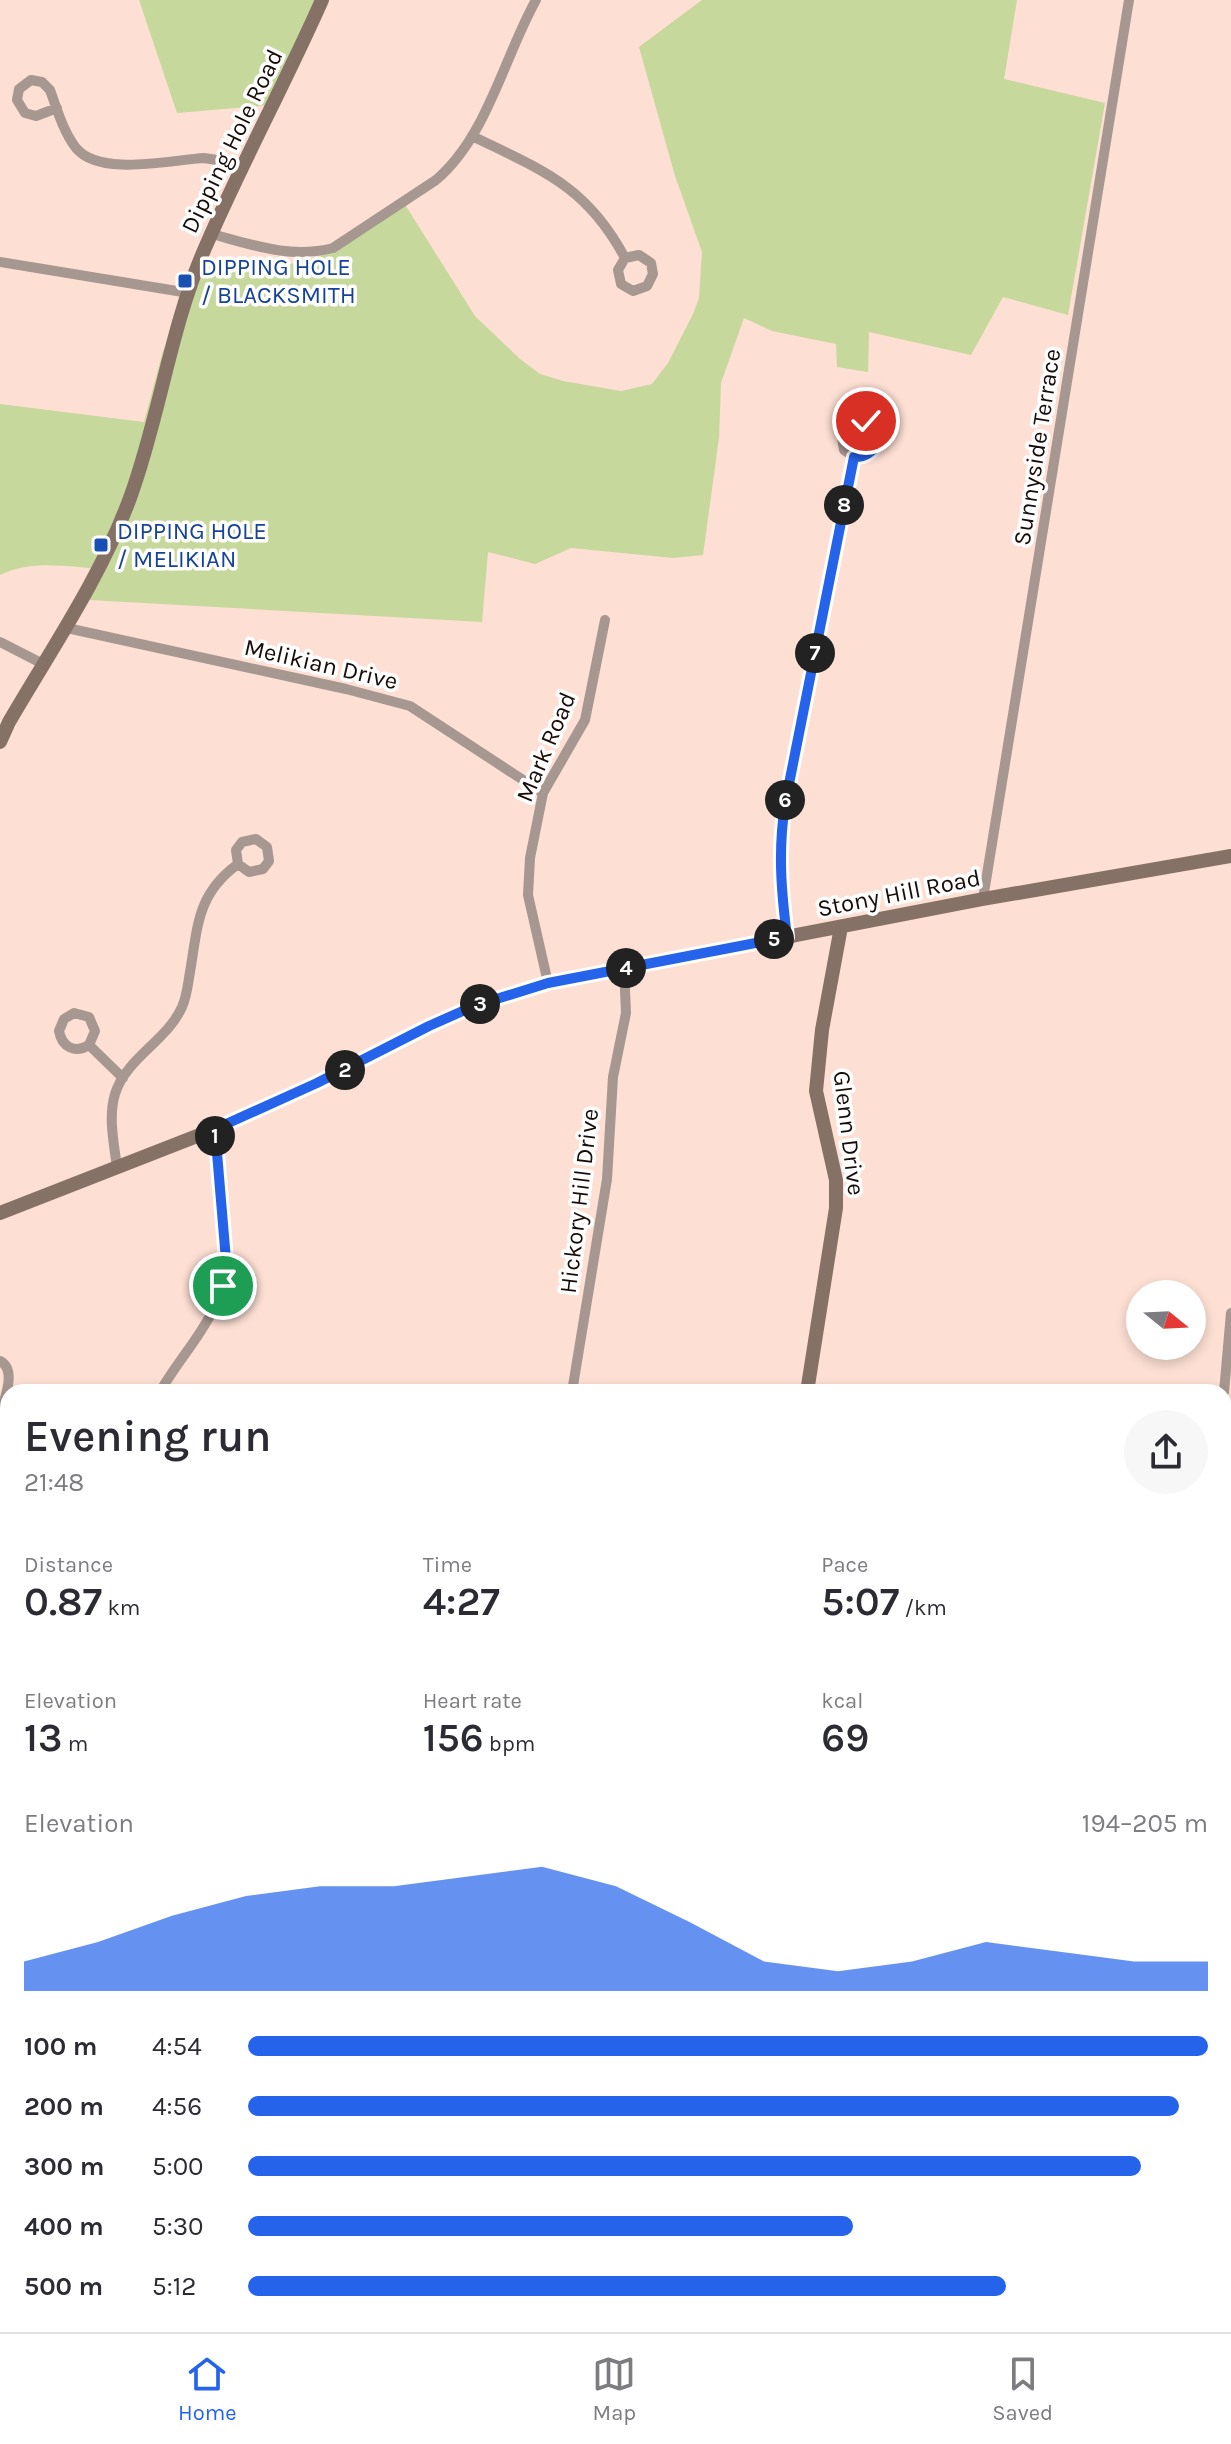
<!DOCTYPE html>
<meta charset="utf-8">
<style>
body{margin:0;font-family:Karla,sans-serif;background:#f7f7f7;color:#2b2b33;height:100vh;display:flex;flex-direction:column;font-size:30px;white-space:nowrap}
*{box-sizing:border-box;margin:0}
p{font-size:26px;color:#7c7c81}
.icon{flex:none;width:44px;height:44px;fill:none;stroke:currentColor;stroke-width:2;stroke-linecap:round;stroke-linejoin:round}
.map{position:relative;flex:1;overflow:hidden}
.details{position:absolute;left:0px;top:1384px;width:1232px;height:948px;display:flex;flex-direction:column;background:#fff;border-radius:24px 24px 0 0;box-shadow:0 4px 12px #0003}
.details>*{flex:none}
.needle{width:52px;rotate:108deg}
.fabs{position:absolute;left:1126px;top:1280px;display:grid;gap:16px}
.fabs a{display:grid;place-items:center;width:80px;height:80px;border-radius:50%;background:#fff;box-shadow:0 4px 12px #0003;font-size:40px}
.pin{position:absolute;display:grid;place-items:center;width:68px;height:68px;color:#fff;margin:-34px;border:4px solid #fff;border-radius:50%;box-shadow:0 2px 8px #0007}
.km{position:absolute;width:40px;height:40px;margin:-20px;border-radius:50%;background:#222;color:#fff;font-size:22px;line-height:40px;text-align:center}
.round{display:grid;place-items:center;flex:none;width:84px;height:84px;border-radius:42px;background:#f7f7f7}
.overview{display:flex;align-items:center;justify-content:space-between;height:136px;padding:0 24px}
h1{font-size:44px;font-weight:600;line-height:60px}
.stats{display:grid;grid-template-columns:repeat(3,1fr);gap:12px;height:136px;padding:8px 24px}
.stats div{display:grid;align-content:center}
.stats b{font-size:40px;font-weight:600}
.stats small{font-size:22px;font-weight:400}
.stats p{font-size:22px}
.chart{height:224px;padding:16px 24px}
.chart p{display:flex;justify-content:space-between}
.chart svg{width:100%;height:144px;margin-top:8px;fill:#2563eb;opacity:.7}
ul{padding:0 24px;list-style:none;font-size:26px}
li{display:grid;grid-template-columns:128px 96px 1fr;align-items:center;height:60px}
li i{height:20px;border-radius:10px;background:#2563eb}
.dock{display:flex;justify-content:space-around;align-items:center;height:112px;border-top:2px solid #e1e1e2;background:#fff;font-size:22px;color:#7c7c81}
.dock a{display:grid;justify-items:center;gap:4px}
.dock .current{color:#2563eb}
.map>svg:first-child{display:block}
.green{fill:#c7d89d}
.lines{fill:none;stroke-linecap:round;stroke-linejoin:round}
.street{stroke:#a69790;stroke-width:10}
.secondary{stroke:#867167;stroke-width:14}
.route-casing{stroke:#fff;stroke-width:16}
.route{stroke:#2563eb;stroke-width:10}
.transit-dot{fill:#1a4fb4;stroke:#fff;stroke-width:3}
.labels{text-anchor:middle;stroke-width:7;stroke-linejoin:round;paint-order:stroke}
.street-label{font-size:24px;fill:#170c07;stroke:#fff}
.transit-label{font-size:24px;fill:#164399;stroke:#fff;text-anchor:start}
</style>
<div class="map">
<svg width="1231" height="2332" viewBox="0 0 1231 2332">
<rect width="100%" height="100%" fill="#fddfd3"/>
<path class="green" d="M139,0H324L271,105L177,113Z
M702,0H1017L1004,79L1105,103L1068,315L1003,297L971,355L869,332L868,372L837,367L836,344L772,331L744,318L721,383L719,438L703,555L673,558L571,548L535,564L488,552L482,622L89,600L99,569C65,566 31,560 0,575V404L144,422L163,351L198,266L259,273L318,256L404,203L475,316L520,359L540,374L563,381L621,391L652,384L668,363L693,314L699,298L702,252L675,176L639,47Z
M811,2324H913L912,2332H809Z"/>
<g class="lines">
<path class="street" d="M57,108L36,116L25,113L17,100L19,89L31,80L42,82L50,90C57,109 63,131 76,148C100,177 170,160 204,158L217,160L242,169
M472,136C542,170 587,186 625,258L639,255L651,263L653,274L647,286L633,291L621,284L618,270L625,258
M212,234C253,245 291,259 333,248L436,180C487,137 504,57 536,0
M0,262L189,293
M67,628L346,689L410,706L543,793
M0,642L43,664
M983,899L1129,0
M787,937C781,889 778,851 785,804L854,457L866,456L877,441L871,425C859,417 848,420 841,432L844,450L854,457
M548,983L528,895L530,858L543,793L585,720L605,620
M89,1045L95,1031L89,1017L74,1013L64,1019L59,1031C62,1047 75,1054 89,1045L123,1078
M117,1167C114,1144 108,1117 115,1094C126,1058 167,1041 182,1007C187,996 188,983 190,972C198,925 197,894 238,864L249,872L263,869L269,861L267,847L256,839L242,842L236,850L238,864
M0,1361C18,1370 3,1401 0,1417
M160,1392C176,1363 200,1338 214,1308C237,1261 219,1181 215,1129
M572,1392L607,1179L613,1077L626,1013L624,968
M1224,1392L1231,1313
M1224,1549L1231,1552
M7,1977H8
M1224,2172L1231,2168
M6,2332L8,2316
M918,2332L920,2324
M1174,2332L1175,2324"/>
<path class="secondary" d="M0,742L9,722C52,648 100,579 130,498C160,416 170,328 205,248C241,164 285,84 322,0
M0,1213L215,1129L317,1083L429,1026L474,1006L548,983L983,899L1231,856
M807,1392L836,1208V1180L816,1091L822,1030L841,927
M652,2332L653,2324"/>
</g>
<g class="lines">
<g class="route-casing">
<path id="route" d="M223,1286L226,1260L215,1129L317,1083L429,1026L474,1006L548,983L787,937C781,889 778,851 785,804L854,457C877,458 884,434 866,421"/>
</g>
<use href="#route" class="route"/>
</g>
<g class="transit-dot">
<rect x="177" y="273" width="16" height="16" rx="4"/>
<rect x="93" y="537" width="16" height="16" rx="4"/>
</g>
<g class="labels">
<g class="street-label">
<text transform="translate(232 141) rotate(-64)" y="8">Dipping Hole Road</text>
<text transform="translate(1037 447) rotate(-81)" y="8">Sunnyside Terrace</text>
<text transform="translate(321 664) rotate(13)" y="8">Melikian Drive</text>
<text transform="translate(546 747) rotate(-67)" y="8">Mark Road</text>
<text transform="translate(899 893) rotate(-11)" y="8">Stony Hill Road</text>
<text transform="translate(849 1133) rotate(83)" y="8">Glenn Drive</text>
<text transform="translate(579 1201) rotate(-83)" y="8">Hickory Hill Drive</text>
</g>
<g class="transit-label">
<text x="201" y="275">DIPPING HOLE<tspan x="201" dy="28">/ BLACKSMITH</tspan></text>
<text x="117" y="539">DIPPING HOLE<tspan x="117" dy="28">/ MELIKIAN</tspan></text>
</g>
</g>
</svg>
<div class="fabs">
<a><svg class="needle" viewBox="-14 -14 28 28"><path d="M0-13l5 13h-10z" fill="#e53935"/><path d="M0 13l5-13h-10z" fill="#7c7c81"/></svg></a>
</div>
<div class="pin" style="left:223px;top:1286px;background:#1e9e55"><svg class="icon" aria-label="arrive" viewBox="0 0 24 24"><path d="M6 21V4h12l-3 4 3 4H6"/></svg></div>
<div class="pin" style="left:866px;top:421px;background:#d93025"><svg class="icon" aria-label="check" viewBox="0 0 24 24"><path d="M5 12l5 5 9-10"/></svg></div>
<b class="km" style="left:215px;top:1136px">1</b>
<b class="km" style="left:345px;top:1070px">2</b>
<b class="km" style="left:480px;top:1004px">3</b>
<b class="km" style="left:626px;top:968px">4</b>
<b class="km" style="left:774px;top:939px">5</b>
<b class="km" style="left:785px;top:800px">6</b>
<b class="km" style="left:815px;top:653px">7</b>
<b class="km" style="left:844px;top:505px">8</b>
<section class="details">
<div class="overview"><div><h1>Evening run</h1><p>21:48</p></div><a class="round"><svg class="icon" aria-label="share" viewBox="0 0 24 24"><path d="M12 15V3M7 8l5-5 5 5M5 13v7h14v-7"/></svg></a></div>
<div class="stats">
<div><p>Distance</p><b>0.87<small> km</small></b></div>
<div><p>Time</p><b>4:27</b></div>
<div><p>Pace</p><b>5:07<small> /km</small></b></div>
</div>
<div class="stats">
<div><p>Elevation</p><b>13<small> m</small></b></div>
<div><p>Heart rate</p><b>156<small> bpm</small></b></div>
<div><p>kcal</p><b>69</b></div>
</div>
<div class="chart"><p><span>Elevation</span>194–205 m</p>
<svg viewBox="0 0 160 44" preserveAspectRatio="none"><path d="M0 44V35L10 29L20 21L30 15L40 12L50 12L60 9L70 6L80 12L90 23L100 35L110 38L120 35L130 29L140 32L150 35L160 35V44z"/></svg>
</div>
<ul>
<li><b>100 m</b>4:54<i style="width:100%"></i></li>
<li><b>200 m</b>4:56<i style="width:97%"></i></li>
<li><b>300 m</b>5:00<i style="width:93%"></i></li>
<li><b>400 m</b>5:30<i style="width:63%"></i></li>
<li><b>500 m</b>5:12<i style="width:79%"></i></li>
</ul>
</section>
</div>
<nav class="dock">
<a class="current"><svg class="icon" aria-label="home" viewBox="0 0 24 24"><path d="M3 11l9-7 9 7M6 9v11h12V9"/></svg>Home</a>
<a><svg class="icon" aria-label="map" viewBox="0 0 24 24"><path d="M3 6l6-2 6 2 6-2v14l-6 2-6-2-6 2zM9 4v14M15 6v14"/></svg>Map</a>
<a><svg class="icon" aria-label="saved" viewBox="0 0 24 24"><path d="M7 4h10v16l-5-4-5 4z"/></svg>Saved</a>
</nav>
